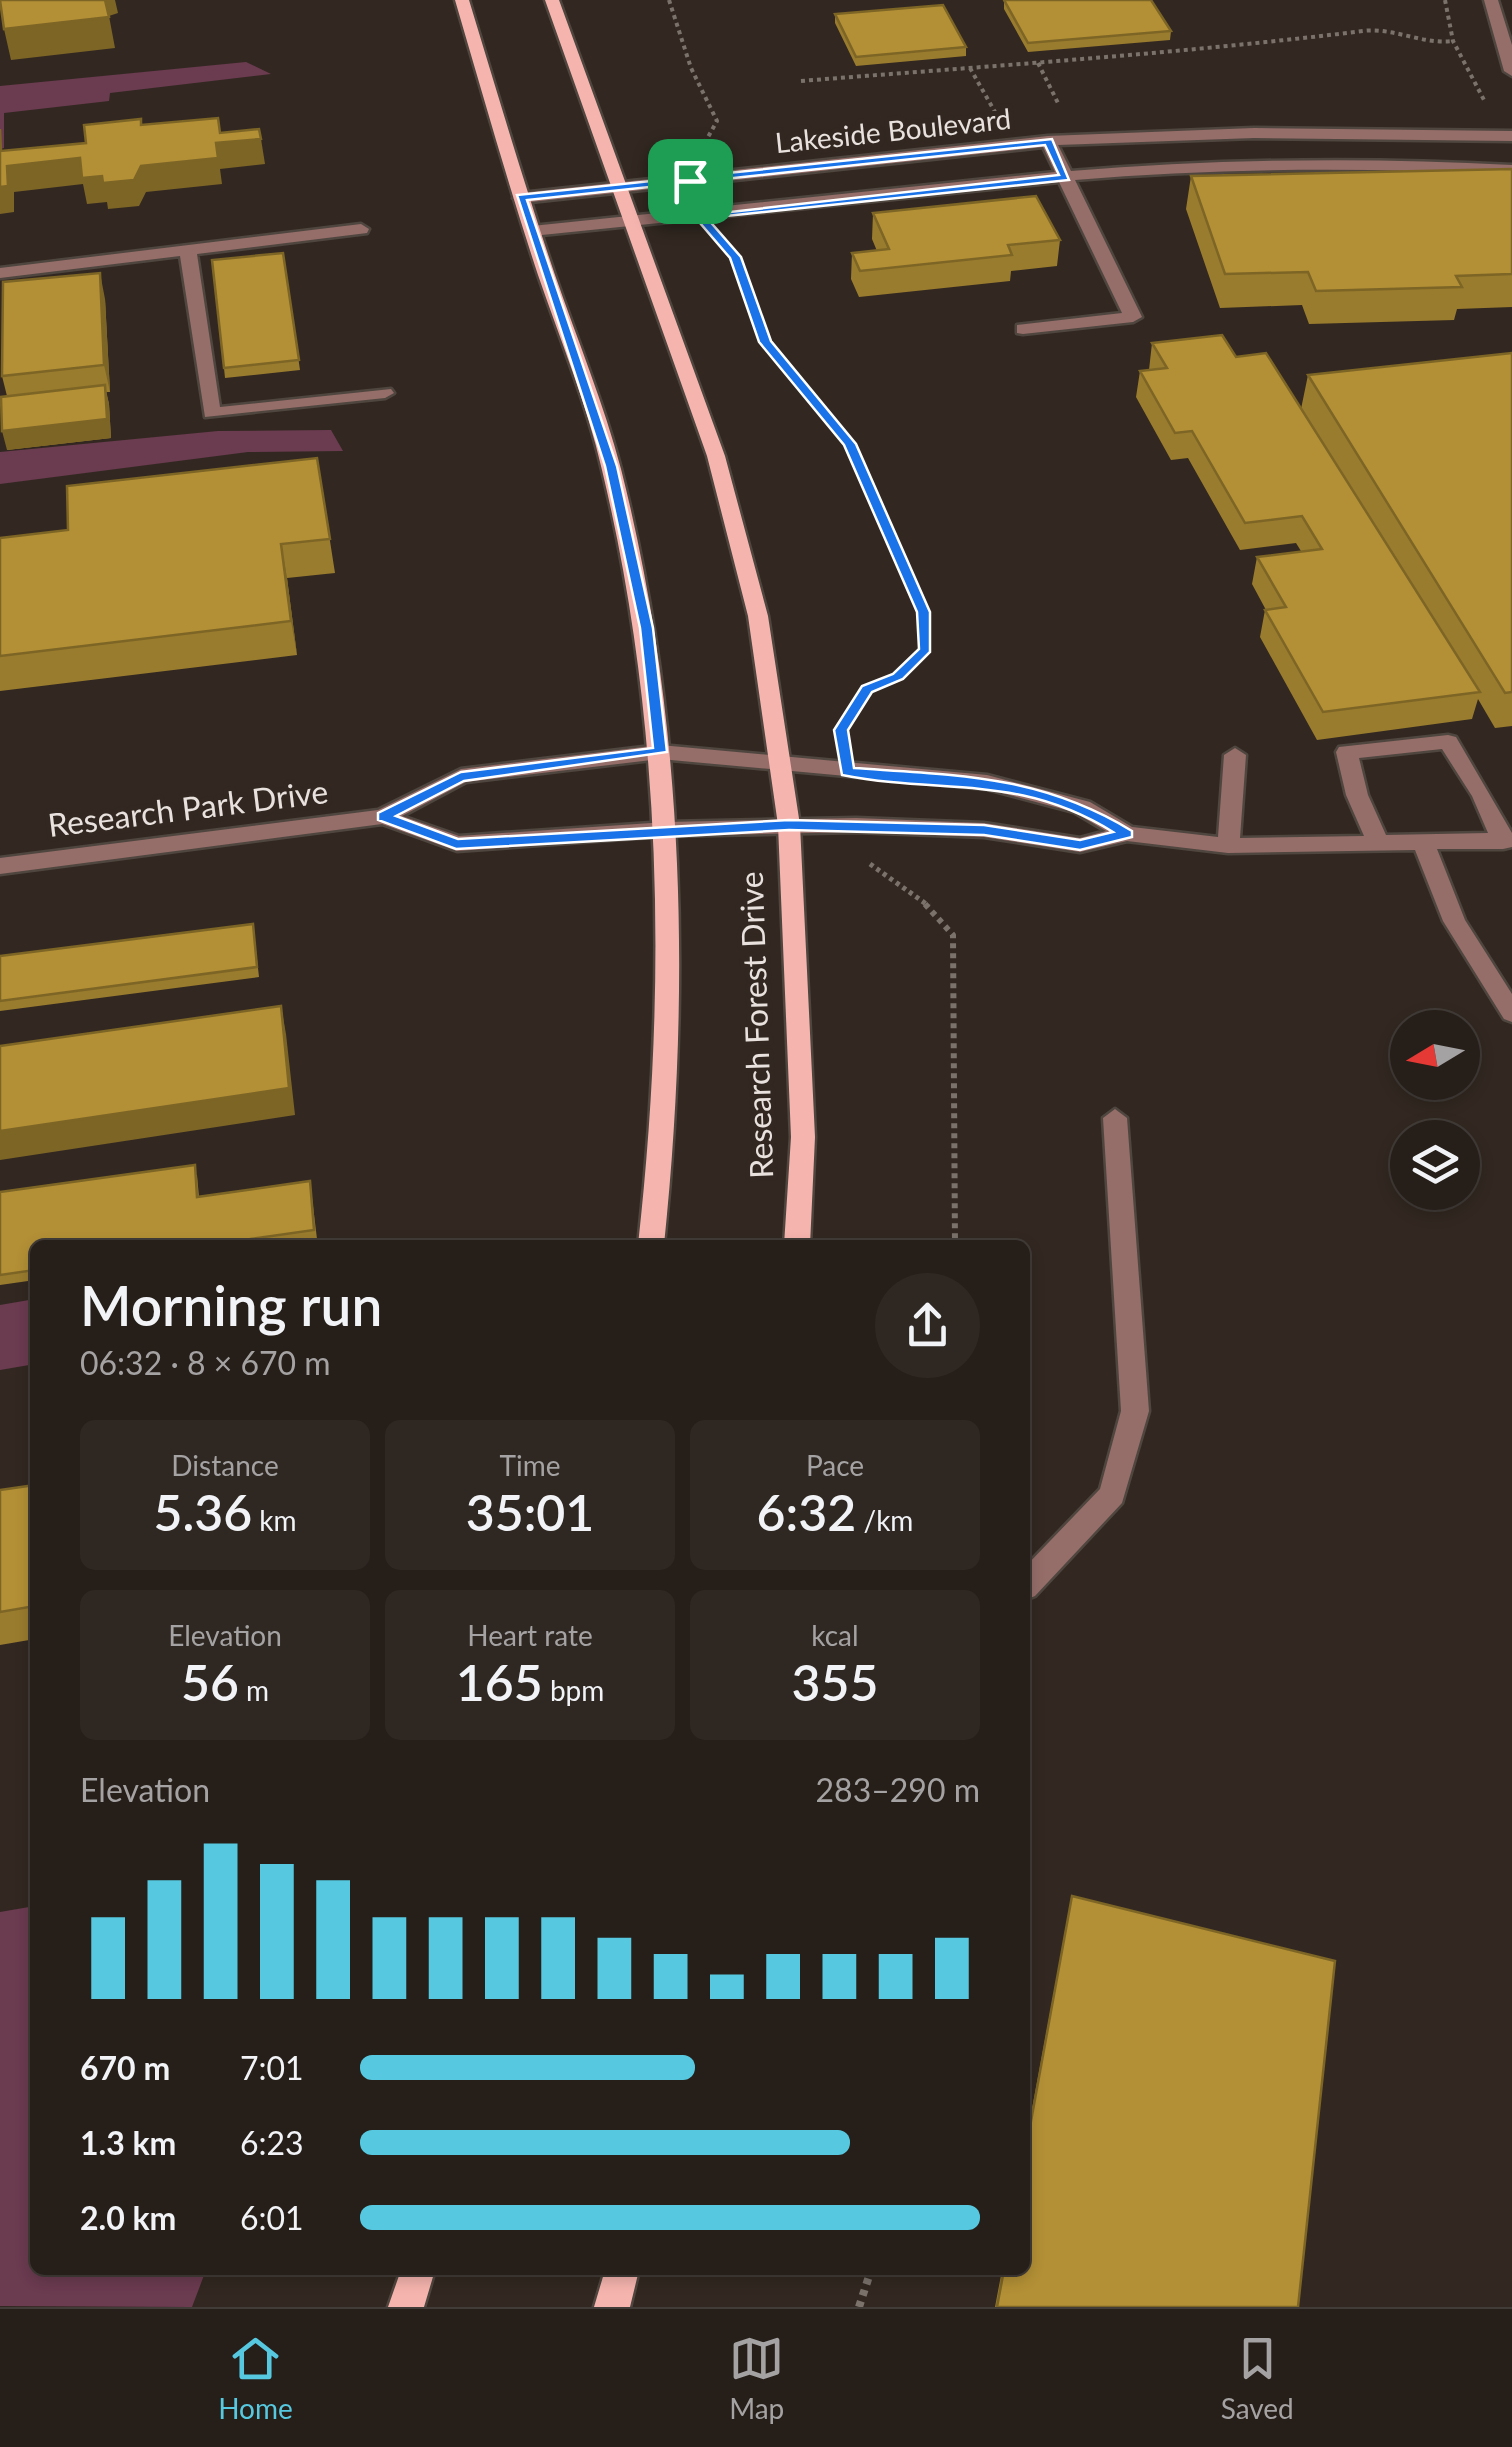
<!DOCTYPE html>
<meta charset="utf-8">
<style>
body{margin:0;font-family:Lato,sans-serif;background:#2e2722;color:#f1f3f6;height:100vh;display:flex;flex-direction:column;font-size:38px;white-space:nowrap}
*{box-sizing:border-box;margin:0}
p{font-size:32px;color:#a4a2a2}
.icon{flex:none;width:55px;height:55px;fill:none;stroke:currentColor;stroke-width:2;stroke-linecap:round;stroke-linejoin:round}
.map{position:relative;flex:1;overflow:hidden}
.sheet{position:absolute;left:30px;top:1240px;width:1000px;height:1035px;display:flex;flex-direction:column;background:#261e19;border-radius:15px;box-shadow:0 5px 15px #0003,0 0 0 2px #423c38}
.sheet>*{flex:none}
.needle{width:65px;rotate:260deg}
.controls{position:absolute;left:1390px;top:1010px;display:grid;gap:20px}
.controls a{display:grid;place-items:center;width:90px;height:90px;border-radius:50%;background:#261e19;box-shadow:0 5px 15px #0003,0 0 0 2px #423c38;font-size:50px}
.pin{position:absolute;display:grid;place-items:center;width:85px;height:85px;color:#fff;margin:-42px;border-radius:20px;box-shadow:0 5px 15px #0006}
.round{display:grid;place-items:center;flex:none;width:105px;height:105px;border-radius:52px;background:#2e2722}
.summary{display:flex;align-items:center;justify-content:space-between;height:170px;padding:0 50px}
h1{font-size:55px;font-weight:600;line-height:75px}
.figures{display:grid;grid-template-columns:repeat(3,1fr);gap:15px;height:170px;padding:10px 50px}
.figures div{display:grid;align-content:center;border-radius:15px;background:#2e2722;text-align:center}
.figures b{font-size:50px;font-weight:600}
.figures small{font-size:28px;font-weight:400}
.figures p{font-size:28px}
.chart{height:280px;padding:20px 50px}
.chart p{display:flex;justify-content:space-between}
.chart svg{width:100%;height:180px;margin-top:10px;stroke:#56c9e0;stroke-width:6}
ul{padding:0 50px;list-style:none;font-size:32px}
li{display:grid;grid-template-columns:160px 120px 1fr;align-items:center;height:75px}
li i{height:25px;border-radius:12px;background:#56c9e0}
.tab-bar{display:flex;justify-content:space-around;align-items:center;height:140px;border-top:2px solid #423c38;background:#261e19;font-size:28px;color:#a4a2a2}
.tab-bar a{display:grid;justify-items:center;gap:5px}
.tab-bar .on{color:#56c9e0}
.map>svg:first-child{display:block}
.green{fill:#6b3b50}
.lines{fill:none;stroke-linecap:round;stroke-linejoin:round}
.minor-casing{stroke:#4f463f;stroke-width:5}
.major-casing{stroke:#4f463f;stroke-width:5}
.path-far3{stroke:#7b726c;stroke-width:4;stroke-dasharray:4 4;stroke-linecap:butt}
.path-far2{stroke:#7b726c;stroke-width:5;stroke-dasharray:4 4;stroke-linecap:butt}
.path-far1{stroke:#7b726c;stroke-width:6;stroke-dasharray:5 5;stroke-linecap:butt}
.path{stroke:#7b726c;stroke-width:8;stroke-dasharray:6 6;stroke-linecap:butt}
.minor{fill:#956d69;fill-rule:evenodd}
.major{fill:#f6b4ae;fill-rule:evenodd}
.wall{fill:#9a7c2e}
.shaded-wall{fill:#7d6526}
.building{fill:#b39036;stroke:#7d6526;stroke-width:2.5}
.route{fill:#1a73e8;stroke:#fff;stroke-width:2.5;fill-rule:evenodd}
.labels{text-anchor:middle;stroke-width:10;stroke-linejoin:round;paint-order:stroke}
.far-street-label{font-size:28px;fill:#e8e1dd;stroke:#322821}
.street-label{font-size:32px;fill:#e8e1dd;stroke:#322821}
</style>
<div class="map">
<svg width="1512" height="2307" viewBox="0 0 1512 2307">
<rect width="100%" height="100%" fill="#322821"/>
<path class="green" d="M246,62L271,74L110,93L109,101L4,113V148L0,149V86Z
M331,430L343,451L248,452L0,484V452L218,431Z
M35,1299V1364L0,1370V1305Z
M35,1906V2270H206L192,2307L0,2306V1912Z"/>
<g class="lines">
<g class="minor-casing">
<path id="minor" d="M1484,0H1498L1512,45V76L1504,71Z
M1254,128L1512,131V141L1254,138L1058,145L1071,171C1218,159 1364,157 1512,165V175C1366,167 1221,168 1075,180L1142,317L1133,322L1023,334L1017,333V325L1122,313L1059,182L532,236L524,231L532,226L1055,172L1043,147L521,203L513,198L521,193L1048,136Z
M361,224L369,229L367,233L197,254L220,407L391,389L394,393L385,398L205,417L180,256L0,278V268Z
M1448,735L1456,737L1512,833V847L1503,849H1437L1465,920L1512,994V1022L1504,1019L1443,921L1415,850L1228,853L1127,841L1080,852L984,837L856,832L666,836L457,851L382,824L0,874V858L378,810L461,769L660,745L987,775L1090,802L1132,827L1218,837L1224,755L1235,748L1246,755L1240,838L1364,836L1346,795L1336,752L1339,747ZM1442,749L1472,796L1488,833L1386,835L1368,795L1359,758ZM660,759L987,789L1074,812L1106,831L1080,838L984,823L856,818L666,822L459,836L402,816L466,782Z
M1115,1109L1127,1118L1149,1411L1122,1503L1035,1596L1025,1600V1567L1100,1489L1121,1411L1103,1118Z"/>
</g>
<g class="major-casing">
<path id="major" d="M455,0H469C497,92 524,184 555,275C577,339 604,404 621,469C685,721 691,987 664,1245H638C667,987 663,723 602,470C587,404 560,339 538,275C508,184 482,92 455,0Z
M545,0H559L725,456L768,616L800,825L815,1137L810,1245H784L791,1137L778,825L748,616L707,456Z
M401,2270H435L424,2307H388Z
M605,2270H639L630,2307H594Z"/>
</g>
<path class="path-far3" d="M669,0L691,68L717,121L703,146
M1445,0L1453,41L1484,100
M1038,63L1059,105
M970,68L995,112
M801,81C989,66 1176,54 1363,31C1393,27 1423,45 1453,41
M725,243L735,257L765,341L817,404"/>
<path class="path-far2" d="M815,402L850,444L924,611L926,650L898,676L867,689L841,731
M870,864L929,906"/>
<path class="path-far1" d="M925,904L953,935L955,1245"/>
<path class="path" d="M859,2307L871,2270"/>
<use href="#minor" class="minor"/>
<use href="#major" class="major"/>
</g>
<path class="wall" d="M1004,0L1171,31L1170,40L1028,52L1004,9Z
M835,14L966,47V56L856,66L835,23Z
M1512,169V307L1457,309L1454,320L1309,324L1302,305L1220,308L1186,209L1191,176Z
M873,213L1060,240L1057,266L1011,271L1010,281L859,297L851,279L852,253L877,251L872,239Z
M283,253L300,370L225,378L224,368Z
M105,299L110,392H106L109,404L111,438L7,450V396L2,376Z
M1152,343L1236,357L1301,409L1308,375L1512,353V726L1495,728L1478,699L1472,719L1317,740L1260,637L1265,610H1266L1252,584L1257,557L1301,551L1296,543L1240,550L1188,458L1171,460L1136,397L1140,371L1149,370Z
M317,458L335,573L287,578L297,655L0,691V538L68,530Z
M253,924L259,977L0,1011V956Z
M197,1175L199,1197L310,1181L317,1239L278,1245H35V1280L0,1285V1192Z
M35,1485V1639L0,1645V1490Z
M1072,1896L1298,2307H995L1002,2270H1025V2146Z"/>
<path class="shaded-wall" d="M105,0H115L118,13L109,16L115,48L11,60L4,29Z
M261,139L265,164L220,169L222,184L146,192L139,206L108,209L107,202L87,204L83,184L14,192V212L0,214V187L7,166L80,158L141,166L216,143Z
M100,273L105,299L110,392L104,365Z
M105,385L109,404L111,438L7,450L2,431Z
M281,544L287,578L297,655L291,621Z
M281,1006L286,1034L295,1115L0,1160V1131Z"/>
<path class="building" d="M0,0H105L109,17L4,29Z
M1004,0H1151L1171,31L1028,43Z
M943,5L966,47L856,57L835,14Z
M218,118L220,133L259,129L261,139L216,143L218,158L141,166L134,180L103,183L102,176L82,178L80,158L7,166L8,186L0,187V129L1,151L86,143L84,125L141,119V125Z
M1512,169V274L1456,276L1462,287L1316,291L1308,272L1225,274L1191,176Z
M1036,196L1060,240L1008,245L1012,255L860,271L852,253L889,249L873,213Z
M283,253L299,360L224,368L212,260Z
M100,273L104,365L2,376L3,282Z
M1222,335L1236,357L1266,353L1480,692L1323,712L1265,610L1286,607L1257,557L1322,549L1302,516L1245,523L1192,431L1175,433L1140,371L1167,368L1152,343Z
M1512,353V692L1505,693L1308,375Z
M105,385L107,419L2,431L1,397Z
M317,458L330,539L281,544L291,621L0,656V538L68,530L67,486Z
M253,924L257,967L0,1001V956Z
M281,1006L289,1088L0,1131V1046Z
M195,1165L197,1197L310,1181L314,1230L208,1245H35V1270L0,1275V1192Z
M35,1485V1606L0,1612V1490Z
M1072,1896L1335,1961L1298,2307H997L1004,2270H1025V2154Z"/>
<path class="route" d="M1052,139L1069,180L707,218L741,257L771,341L856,444L930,612V652L903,679L872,692L848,730L854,768C956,775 1041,775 1132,831V837L1080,850L984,835L789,830L456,849L378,820V813L461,772L653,748L640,628L605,466L517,195ZM1045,145L1059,175L694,216L730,258L759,342L844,445L917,612L919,649L893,674L862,686L834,730L842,775C943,795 1018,773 1113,832L1080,840L984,825L789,820L458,839L396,816L464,781L667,752L653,628L617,466L527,200Z"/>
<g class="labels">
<g class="far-street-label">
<text transform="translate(893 131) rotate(-6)" y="10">Lakeside Boulevard</text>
</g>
<g class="street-label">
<text transform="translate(188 809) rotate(-7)" y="11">Research Park Drive</text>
<text transform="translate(757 1025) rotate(-92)" y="11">Research Forest Drive</text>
</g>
</g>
</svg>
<div class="controls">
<a><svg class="needle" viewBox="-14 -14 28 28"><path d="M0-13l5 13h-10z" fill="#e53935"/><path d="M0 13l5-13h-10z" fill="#a4a2a2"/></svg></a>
<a><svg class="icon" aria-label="layers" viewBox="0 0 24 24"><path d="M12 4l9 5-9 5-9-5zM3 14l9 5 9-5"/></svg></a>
</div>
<div class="pin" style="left:690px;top:181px;background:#1e9e55"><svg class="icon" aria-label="arrive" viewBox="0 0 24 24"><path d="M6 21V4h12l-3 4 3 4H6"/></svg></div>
<section class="sheet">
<div class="summary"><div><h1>Morning run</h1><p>06:32 · 8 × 670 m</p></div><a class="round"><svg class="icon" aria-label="share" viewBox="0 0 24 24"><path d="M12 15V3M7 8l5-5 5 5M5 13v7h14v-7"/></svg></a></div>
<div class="figures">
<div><p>Distance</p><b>5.36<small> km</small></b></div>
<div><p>Time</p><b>35:01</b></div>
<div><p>Pace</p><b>6:32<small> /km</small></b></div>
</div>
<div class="figures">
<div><p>Elevation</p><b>56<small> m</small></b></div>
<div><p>Heart rate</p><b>165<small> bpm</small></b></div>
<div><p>kcal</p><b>355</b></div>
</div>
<div class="chart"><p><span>Elevation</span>283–290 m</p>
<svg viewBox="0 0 160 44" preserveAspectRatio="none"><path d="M5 44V24M15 44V15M25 44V6M35 44V11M45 44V15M55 44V24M65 44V24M75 44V24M85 44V24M95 44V29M105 44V33M115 44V38M125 44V33M135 44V33M145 44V33M155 44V29"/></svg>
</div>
<ul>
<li><b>670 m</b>7:01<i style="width:54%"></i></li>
<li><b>1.3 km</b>6:23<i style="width:79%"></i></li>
<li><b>2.0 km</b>6:01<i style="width:100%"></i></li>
</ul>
</section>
</div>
<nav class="tab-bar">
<a class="on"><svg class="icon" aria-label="home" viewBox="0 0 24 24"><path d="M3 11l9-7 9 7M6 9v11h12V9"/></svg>Home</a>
<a><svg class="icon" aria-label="map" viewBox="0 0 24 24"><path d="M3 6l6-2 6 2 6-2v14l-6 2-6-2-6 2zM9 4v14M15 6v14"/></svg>Map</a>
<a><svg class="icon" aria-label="saved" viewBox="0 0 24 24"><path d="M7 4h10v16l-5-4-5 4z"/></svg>Saved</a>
</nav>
